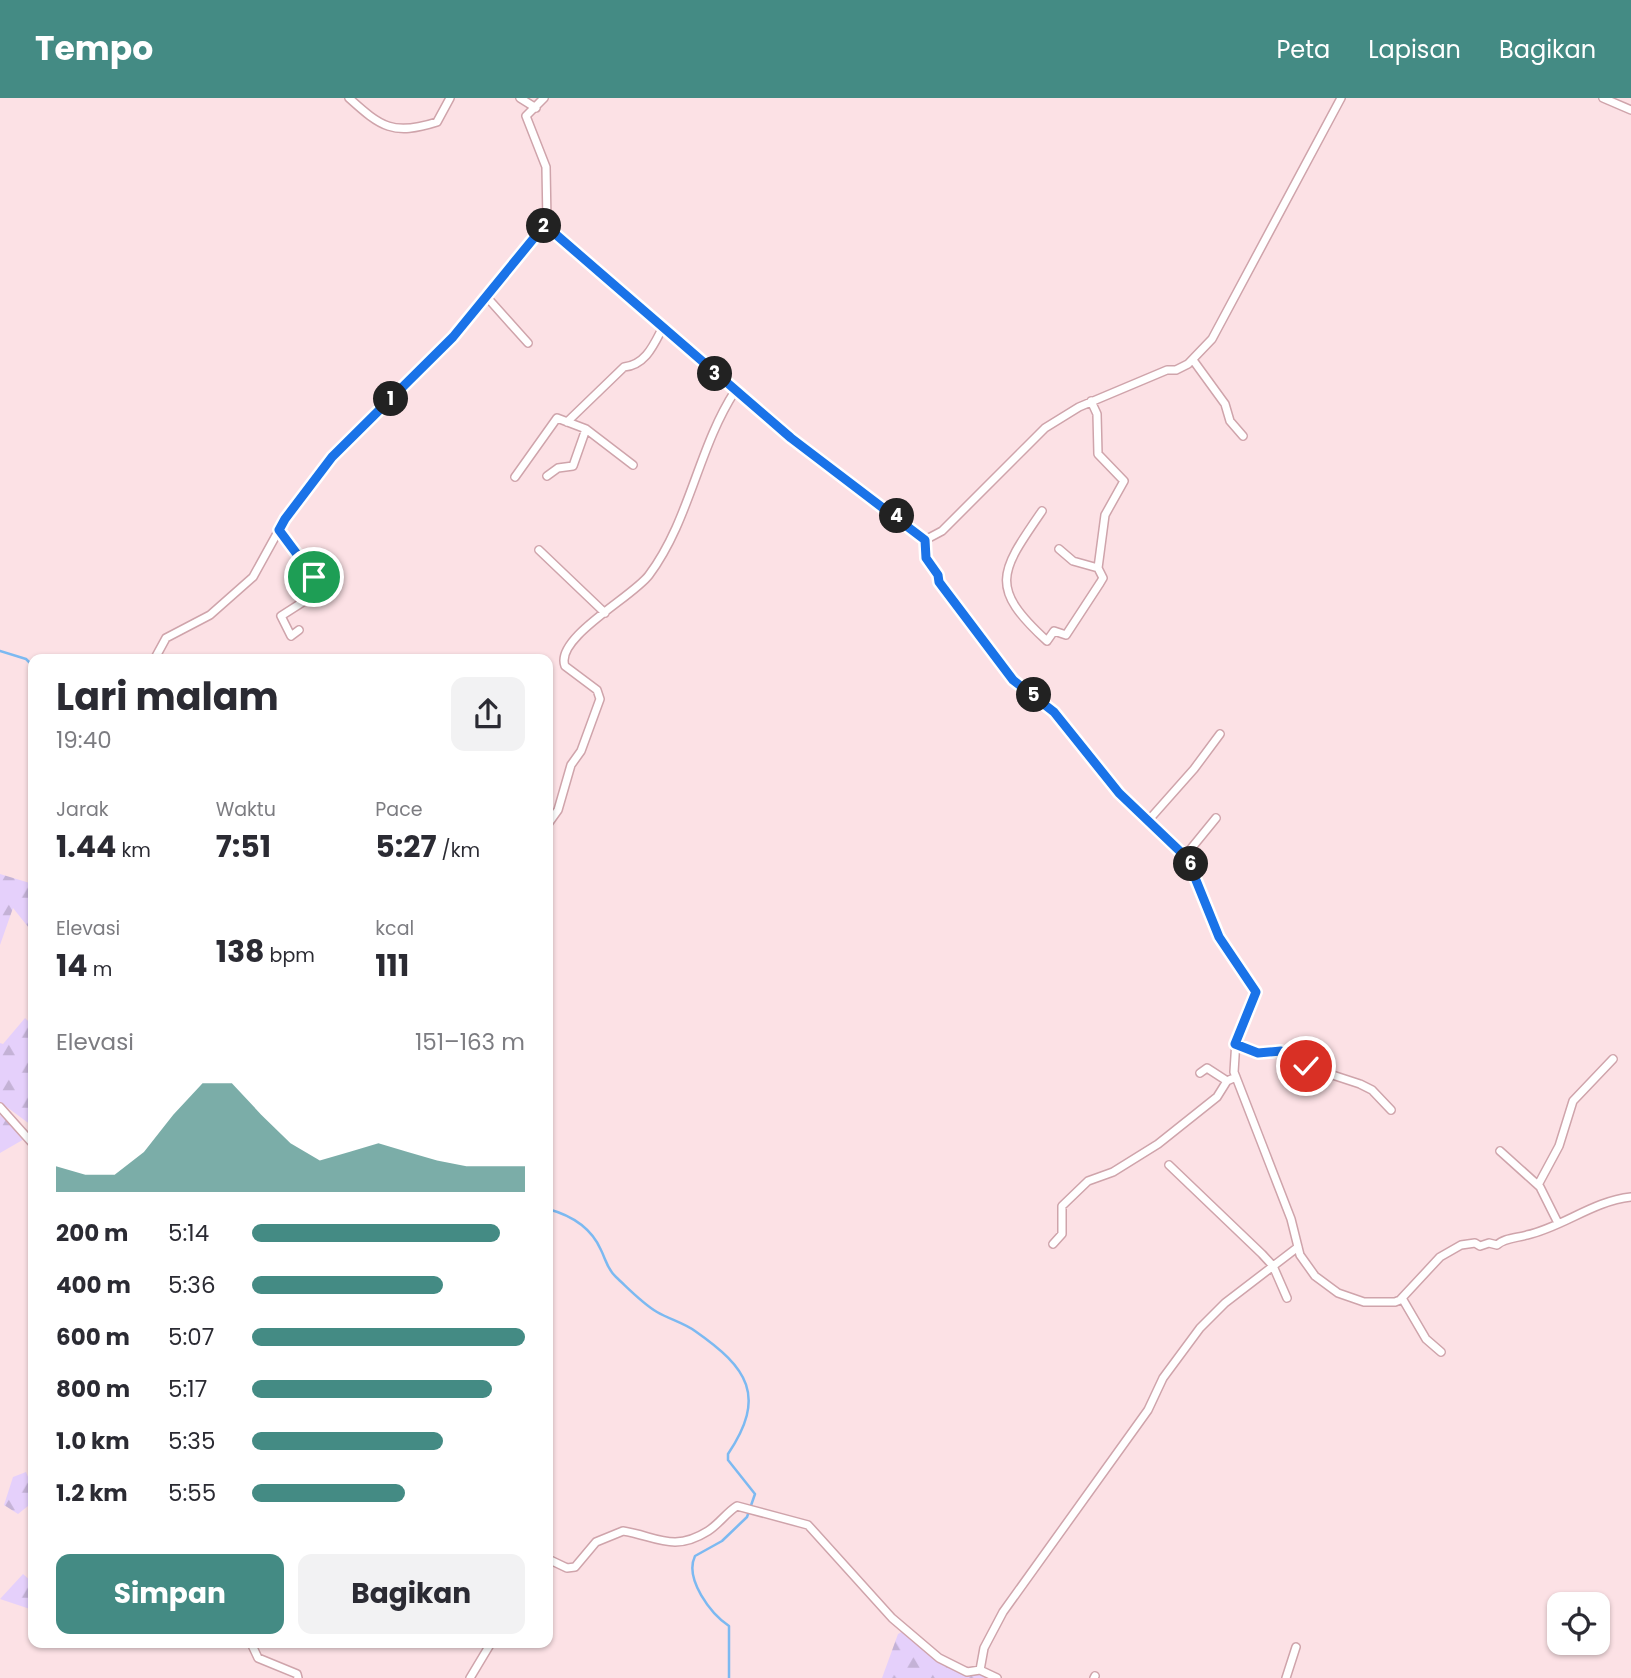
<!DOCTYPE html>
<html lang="id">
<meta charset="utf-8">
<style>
body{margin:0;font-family:Poppins,sans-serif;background:#f2f2f3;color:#2b2b33;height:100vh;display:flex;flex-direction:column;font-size:26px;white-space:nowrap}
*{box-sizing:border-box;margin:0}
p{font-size:23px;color:#7c7c81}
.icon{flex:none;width:38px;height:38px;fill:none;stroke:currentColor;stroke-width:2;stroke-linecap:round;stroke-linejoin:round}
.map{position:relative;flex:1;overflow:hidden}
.details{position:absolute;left:28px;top:556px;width:525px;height:994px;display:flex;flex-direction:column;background:#fff;border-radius:14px;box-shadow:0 2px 5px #0004}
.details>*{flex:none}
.buttons{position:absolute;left:1547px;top:1494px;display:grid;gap:14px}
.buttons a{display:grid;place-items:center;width:63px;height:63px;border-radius:14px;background:#fff;box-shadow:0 2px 5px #0004;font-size:35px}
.pin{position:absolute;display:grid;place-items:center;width:60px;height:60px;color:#fff;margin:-30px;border:4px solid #fff;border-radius:50%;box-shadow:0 2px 7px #0007}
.km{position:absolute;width:35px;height:35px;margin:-18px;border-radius:50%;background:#222;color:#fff;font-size:19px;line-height:35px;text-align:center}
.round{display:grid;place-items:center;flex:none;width:74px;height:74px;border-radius:14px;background:#f2f2f3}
.head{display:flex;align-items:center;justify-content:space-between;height:119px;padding:0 28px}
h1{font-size:38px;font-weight:700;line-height:52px}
.stats{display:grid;grid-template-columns:repeat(3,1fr);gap:10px;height:119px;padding:7px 28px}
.stats div{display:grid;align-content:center}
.stats b{font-size:30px;font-weight:700}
.stats small{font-size:19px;font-weight:400}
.stats p{font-size:19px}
.chart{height:196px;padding:14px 28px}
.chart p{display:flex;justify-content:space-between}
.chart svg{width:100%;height:126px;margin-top:7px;fill:#448b84;opacity:.7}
.cta{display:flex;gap:14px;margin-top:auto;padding:14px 28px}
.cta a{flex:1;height:80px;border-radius:14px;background:#448b84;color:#fff;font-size:28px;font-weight:700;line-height:80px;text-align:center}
.cta a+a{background:#f2f2f3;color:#2b2b33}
ul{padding:0 28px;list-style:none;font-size:23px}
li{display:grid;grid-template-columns:112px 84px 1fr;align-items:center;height:52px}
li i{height:18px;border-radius:9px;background:#448b84}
header{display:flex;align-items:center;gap:42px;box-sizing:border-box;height:98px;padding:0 35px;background:#448b84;color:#fff}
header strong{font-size:33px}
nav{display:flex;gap:38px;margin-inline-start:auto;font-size:24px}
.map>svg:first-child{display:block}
.forest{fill:url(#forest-firs)}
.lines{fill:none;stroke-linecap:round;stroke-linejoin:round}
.stream{stroke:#7cb9f1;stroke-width:2.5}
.street-casing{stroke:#cfa4ab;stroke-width:10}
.street{stroke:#fff;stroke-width:7}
.route-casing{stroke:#fff;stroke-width:14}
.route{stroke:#1a73e8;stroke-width:9}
</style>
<header>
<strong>Tempo</strong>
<nav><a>Peta</a><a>Lapisan</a><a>Bagikan</a></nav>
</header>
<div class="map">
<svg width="1631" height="1580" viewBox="0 0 1631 1580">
<defs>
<pattern id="forest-firs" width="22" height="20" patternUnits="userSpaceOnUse" patternTransform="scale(1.75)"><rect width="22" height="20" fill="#e5d0fb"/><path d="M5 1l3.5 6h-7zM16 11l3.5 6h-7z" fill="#c4b2d6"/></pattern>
</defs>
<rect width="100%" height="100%" fill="#fce1e5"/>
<path class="forest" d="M0,776L33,786V835L13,810L0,847Z
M25,920L33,928L31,1027L0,1004V945L3,946Z
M0,1017L26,1040L0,1055Z
M26,1374L33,1391V1404L18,1416L4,1407L13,1379Z
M23,1476L33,1485V1512L0,1501Z
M907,1531L943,1558L987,1580H882L898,1536Z"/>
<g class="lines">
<path class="stream" d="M0,553L26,561L33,568
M548,1111C570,1117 591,1129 601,1152C606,1162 607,1171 616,1179C629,1191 642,1205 657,1214C669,1221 684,1225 695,1233C748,1270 767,1298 728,1356V1362L755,1396L747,1419L722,1443L695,1458C684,1481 711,1516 729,1528V1580"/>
<g class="street-casing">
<path id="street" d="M349,0C381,29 393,38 437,24L450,0
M520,0L536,10
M544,0L526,18L546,69L547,124L553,134L791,340L925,442L927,460L938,477L939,484L1013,582L1054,614L1119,695L1187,759L1219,839L1255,892V900L1236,942L1234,974L1291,1121L1300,1157L1315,1178L1338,1195L1364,1204H1395L1400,1202L1440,1159L1461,1147L1475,1145L1480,1148L1489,1145L1497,1147C1504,1140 1517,1140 1527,1137C1563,1129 1593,1103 1631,1099
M1603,0L1631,12
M485,197L528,245
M1193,262L1225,306L1230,323L1243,338
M567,324L624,269C646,267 654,246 663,229
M547,378L558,370L573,368L586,331
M515,379L557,320L586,331L633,367
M1042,413C1000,474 988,489 1047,543L1054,533L1066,537L1100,485L1103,480L1098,470
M279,431L314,479L306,502L281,518L291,538L299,532
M925,442L942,433L1045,330L1079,309L1167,272H1176L1188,266L1212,241L1341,0
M1059,451L1073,463L1098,470L1105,417L1124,383L1098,356L1097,316L1091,303
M539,452L605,515
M154,562L166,540L210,517L253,479L285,421L332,359L453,239L547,124
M1147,724L1194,671L1220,636
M548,726L558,712L571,667L581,653L600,601L597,592L565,568C554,540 634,498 649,477C690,422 698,350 735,293
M1185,758L1216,720
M1235,946L1258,955L1281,953L1302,967L1360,986L1372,992L1391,1012
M1200,975L1207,970L1227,983
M0,1009L33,1046
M1500,1053L1540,1089L1558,1125
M1169,1067L1262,1156L1273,1168L1287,1200
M1538,1087L1559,1048L1573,1003L1613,961
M1053,1146L1062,1136V1108L1088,1083L1113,1074L1158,1046L1217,999L1227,983L1236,979
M1402,1200L1426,1241L1441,1254
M548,1461L567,1470L575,1469L596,1444L623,1433C656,1438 673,1455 708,1433C719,1426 727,1414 737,1408L808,1427L892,1520L939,1560L967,1574L980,1572L997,1580
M251,1545L258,1560L297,1576L298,1580
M980,1572L984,1550L1003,1514L1148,1312L1163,1280L1200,1230L1225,1205L1298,1149
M470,1580L491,1545
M1094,1580L1095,1578
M1286,1580L1296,1549"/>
</g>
<use href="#street" class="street"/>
</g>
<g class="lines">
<g class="route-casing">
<path id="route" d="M314,479L279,432L285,421L332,359L453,239L547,124L553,134L791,340L925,442L926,460L938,477L939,484L1013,582L1054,614L1119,695L1187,760L1219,839L1256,894L1235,946L1258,955L1281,953L1306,968"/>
</g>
<use href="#route" class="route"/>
</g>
</svg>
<div class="buttons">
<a><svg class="icon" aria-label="locate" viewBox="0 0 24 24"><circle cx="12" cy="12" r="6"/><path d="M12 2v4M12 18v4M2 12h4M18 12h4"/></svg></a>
</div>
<div class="pin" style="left:314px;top:479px;background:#1e9e55"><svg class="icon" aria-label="arrive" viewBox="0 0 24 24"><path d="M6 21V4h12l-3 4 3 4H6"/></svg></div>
<div class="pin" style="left:1306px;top:968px;background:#d93025"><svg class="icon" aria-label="check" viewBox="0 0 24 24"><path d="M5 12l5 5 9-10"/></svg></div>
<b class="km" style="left:391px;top:301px">1</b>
<b class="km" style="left:544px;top:128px">2</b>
<b class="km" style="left:715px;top:276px">3</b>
<b class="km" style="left:897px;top:418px">4</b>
<b class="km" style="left:1034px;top:597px">5</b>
<b class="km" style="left:1191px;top:766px">6</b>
<section class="details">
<div class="head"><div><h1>Lari malam</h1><p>19:40</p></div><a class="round"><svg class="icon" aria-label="share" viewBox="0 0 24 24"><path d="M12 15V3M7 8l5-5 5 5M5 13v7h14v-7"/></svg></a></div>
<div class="stats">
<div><p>Jarak</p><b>1.44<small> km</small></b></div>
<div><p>Waktu</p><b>7:51</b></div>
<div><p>Pace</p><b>5:27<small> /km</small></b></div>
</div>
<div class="stats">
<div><p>Elevasi</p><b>14<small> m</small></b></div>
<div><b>138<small> bpm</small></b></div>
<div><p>kcal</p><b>111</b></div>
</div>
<div class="chart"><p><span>Elevasi</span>151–163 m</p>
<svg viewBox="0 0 160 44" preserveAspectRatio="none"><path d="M0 44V35L10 38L20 38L30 30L40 17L50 6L60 6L70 17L80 27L90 33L100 30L110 27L120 30L130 33L140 35L150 35L160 35V44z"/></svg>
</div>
<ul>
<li><b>200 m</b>5:14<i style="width:91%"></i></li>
<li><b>400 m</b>5:36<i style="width:70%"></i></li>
<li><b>600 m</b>5:07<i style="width:100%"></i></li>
<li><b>800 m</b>5:17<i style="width:88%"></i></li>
<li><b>1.0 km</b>5:35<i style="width:70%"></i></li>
<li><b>1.2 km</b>5:55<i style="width:56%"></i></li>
</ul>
<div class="cta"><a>Simpan</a><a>Bagikan</a></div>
</section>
</div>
